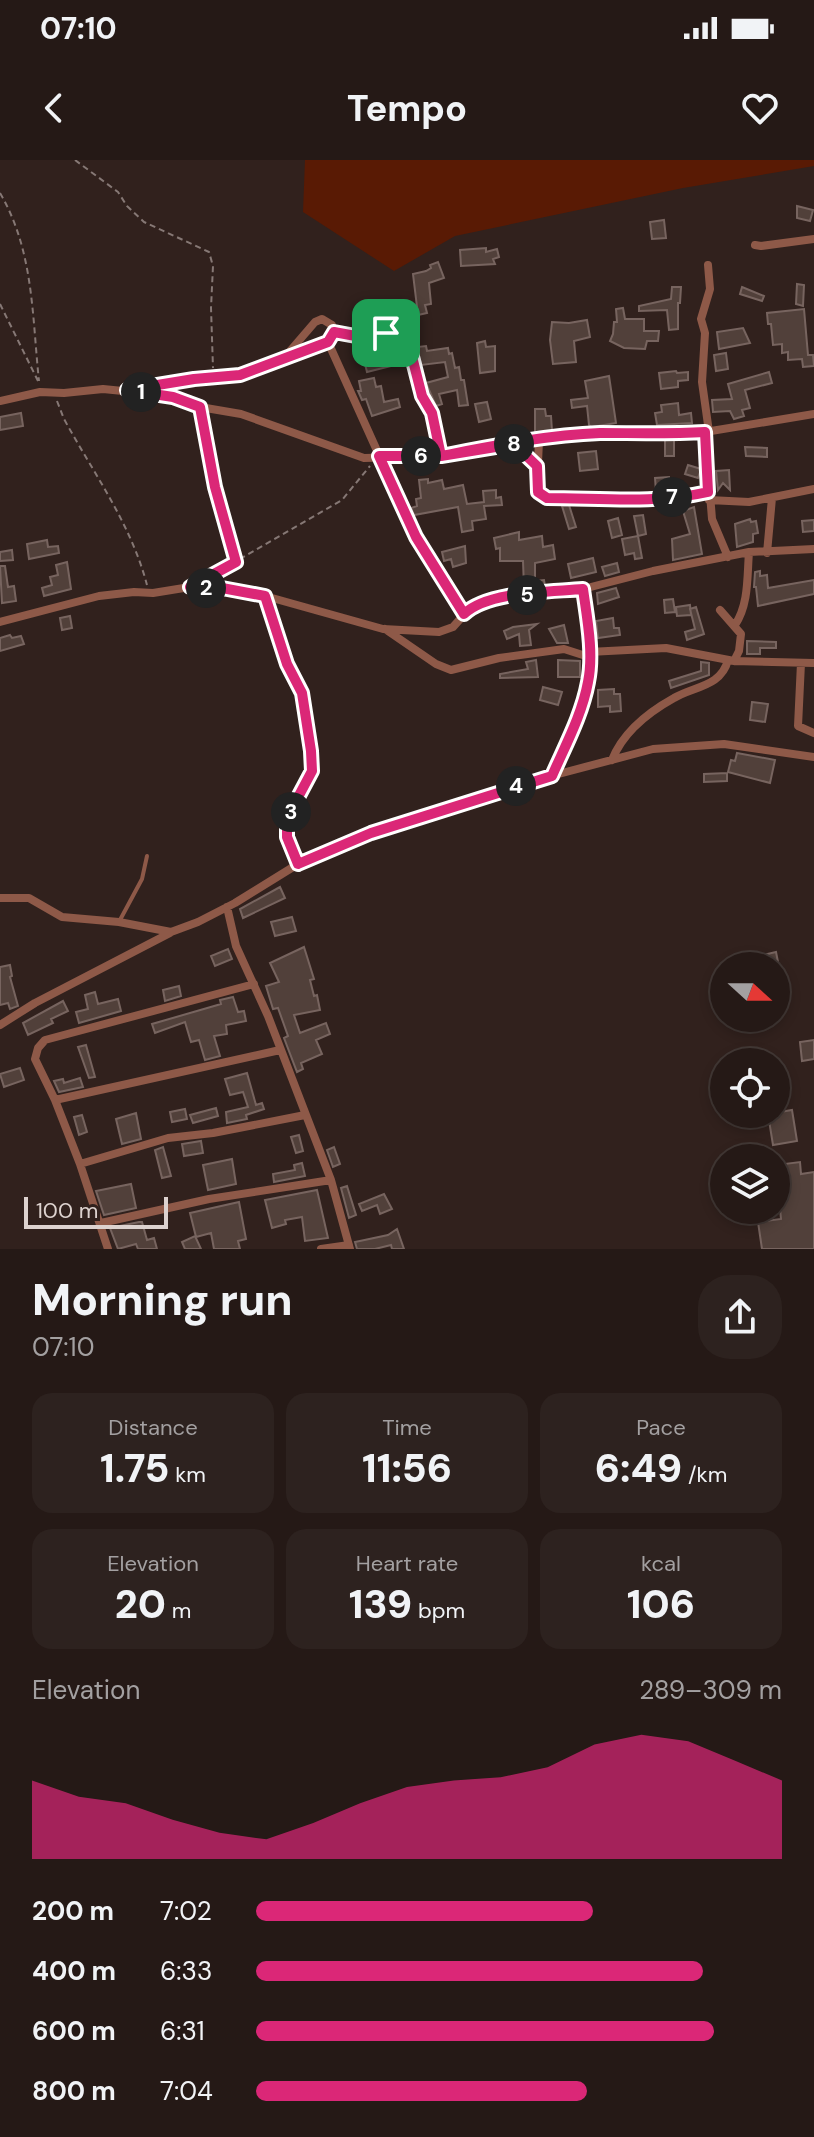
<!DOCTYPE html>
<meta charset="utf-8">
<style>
body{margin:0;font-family:"DM Sans",sans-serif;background:#2d221f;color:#f1f3f6;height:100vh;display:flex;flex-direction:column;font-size:30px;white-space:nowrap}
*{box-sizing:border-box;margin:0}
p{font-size:26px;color:#a3a0a1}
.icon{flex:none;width:44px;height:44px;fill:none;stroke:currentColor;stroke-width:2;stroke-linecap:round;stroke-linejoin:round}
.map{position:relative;height:1089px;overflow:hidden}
.panel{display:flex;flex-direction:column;background:#251916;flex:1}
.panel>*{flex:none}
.needle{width:52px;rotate:111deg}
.buttons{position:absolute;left:710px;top:792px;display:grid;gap:16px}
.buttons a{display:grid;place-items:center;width:80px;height:80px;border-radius:50%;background:#251916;box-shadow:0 4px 12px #0003,0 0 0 2px #423835;font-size:40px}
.scale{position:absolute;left:24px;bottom:20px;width:144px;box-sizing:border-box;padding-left:8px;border:4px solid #ddd2cf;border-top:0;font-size:22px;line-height:28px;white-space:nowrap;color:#ddd2cf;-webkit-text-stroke:6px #31211d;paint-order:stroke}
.pin{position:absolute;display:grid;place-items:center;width:68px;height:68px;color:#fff;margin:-34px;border-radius:16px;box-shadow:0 4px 12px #0006}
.km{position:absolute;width:40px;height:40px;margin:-20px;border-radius:50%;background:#222;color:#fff;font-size:22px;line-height:40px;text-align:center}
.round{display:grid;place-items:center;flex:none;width:84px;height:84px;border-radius:32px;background:#2d221f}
.summary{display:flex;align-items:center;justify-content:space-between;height:136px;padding:0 32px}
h1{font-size:44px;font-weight:800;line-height:60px}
.metrics{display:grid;grid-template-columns:repeat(3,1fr);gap:12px;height:136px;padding:8px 32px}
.metrics div{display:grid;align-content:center;border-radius:20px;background:#2d221f;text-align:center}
.metrics b{font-size:40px;font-weight:800}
.metrics small{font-size:22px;font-weight:400}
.metrics p{font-size:22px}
.chart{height:224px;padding:16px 32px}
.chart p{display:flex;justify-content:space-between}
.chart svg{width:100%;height:144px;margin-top:8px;fill:#db2777;opacity:.7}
ul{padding:0 32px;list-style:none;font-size:26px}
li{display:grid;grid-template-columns:128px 96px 1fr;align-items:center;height:60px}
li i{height:20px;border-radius:10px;background:#db2777}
.status{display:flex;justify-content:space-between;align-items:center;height:56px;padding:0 40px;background:#251916;direction:ltr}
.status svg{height:22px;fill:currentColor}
header{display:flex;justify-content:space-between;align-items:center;height:104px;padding:0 32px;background:#251916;font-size:36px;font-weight:800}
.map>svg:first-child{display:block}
.green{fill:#591a04}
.building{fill:#51403a;stroke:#77645f;stroke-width:2}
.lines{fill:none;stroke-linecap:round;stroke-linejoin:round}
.path{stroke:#867875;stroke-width:2;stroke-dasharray:6 4;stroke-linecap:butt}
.service{stroke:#8e5948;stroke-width:4}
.minor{stroke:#8e5948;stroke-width:8}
.route-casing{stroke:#fff;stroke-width:16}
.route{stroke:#db2777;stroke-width:10}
</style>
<div class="status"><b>07:10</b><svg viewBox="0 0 49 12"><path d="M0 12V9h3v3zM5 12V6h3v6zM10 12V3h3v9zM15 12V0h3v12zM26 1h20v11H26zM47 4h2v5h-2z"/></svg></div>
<header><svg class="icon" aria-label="back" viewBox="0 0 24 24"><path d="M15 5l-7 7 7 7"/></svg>Tempo<svg class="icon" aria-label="heart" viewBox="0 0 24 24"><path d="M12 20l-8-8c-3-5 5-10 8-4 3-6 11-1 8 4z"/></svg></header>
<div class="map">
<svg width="814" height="1089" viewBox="0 0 814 1089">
<rect width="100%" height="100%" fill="#31211d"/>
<path class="green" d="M305,0H814V6L683,28L455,76L394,111L303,52Z"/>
<path class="building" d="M797,46L813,50L810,61L797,58Z
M664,60L666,78L652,79L650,62Z
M486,88V92L497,89L499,97L493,99L495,104L461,106L460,90Z
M438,102L444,118L429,123L431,144L425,145L427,153L418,155L413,114L426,111L431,108L430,105Z
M797,124L804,125L803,146L796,144Z
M672,127H681L680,143H678V169L669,170L667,150L639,151V146L671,139Z
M742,127L764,136L762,141L740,134Z
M623,148L625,159H644V171H659L658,181H647L645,189L624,188L610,181L613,174L614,162H617L616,149Z
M804,149L808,195H813L814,206L803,207L802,199L788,200V192L782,193V184L773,185L771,164H768L767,153Z
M587,160L590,177L574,181L576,202L553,204L550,180L552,162L569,163Z
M743,168L750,183L719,189L717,172Z
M396,180L399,204L367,212L365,204L373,202L371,184Z
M485,181L486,187L495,186V211L480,213L477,183Z
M426,186L427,191L448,188L449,194L452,193L455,208L459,207L461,220H464L468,245L459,246L457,230L439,234L442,244L436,246L426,223L448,217L445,202L421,205L417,187Z
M726,193L728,209L716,211L714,195Z
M676,211L677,213L688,212V220L678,221V227L661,229L659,213Z
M769,212L772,223L745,230L750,248L742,250L744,256L734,259L730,251L713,252L712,240L732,239L728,224Z
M609,216L616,263L592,267L589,265L587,246L572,248L571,240L588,238L585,221Z
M374,218L376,227L381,226L384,242L398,239L400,247L372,256L366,239L362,240L358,231H361L359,221Z
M487,242L491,259L479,262L475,244Z
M678,243L679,255L691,253L692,263L657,265L655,253L662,252L661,245Z
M535,249H545L546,256H551L552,271L535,274Z
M21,253L23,266L0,270V257Z
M665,279H674V296H665Z
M745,287L767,288V297L746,296Z
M596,291L598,309L580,311L578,293Z
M688,305L701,309L698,318L685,314Z
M729,310L730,330L723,323L718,330L716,311Z
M669,317L670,331L656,332L655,318Z
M428,319V323L442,320L444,329L463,325L467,344L484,342L483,331L496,330V338L501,337L502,345L484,346L486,359L472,361L473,370L462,372L458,347L414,355L411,348L417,346L416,339L421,338L419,320Z
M569,345L576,367L569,369L562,346Z
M694,347L702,394L673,400L672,379L690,374L683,351Z
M643,355L646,374L638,376L642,398L635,399L634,393L625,395L622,379L638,376L634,356Z
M618,358L622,375L612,378L608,361Z
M750,359L751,362L756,361L758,373L753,374V382L737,387L735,364Z
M814,360V371L803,372L802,361Z
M519,372V380L542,376L543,387L553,385L555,399L535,403V421L544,420L545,426L524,428L523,401H500V388L496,389L494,378Z
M47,380L48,387L58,386L59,393L29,399L27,384Z
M465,386L466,403L453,407L451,399L444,401L442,392Z
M12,390L13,400L0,401V392Z
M593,398L596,412L571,418L568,404Z
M67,402L71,429L44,436L42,428L52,425L50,417L58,415L56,405Z
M617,403L619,412L605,416L602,407Z
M0,406H5L8,427L14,426L16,441L2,443Z
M760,411V416L767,415L768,428L814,420V434L758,446L756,427H754L755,412Z
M616,428L619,437L598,444L597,433Z
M673,439L675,452L665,453L664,440Z
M690,445L691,455L677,456L676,447Z
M696,447L704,474L687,480L685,472L695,469L690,449Z
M70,456L72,468L62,470L60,458Z
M613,458L614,468H619L620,475L598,478L596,461Z
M537,464L529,470L531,485L520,486L519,474L507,479L504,471L513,467Z
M564,465L568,483H557L549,469Z
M10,475L12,478L21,476L24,484L0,491V478Z
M747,481L776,482V488H760V494H747Z
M536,500L538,517L500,518V514L528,509L526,502Z
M558,500L580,501V517H558Z
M701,502L709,503V515L671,528L669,521L701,511Z
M543,527L562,532L558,545L540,540Z
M614,529V534H620L621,551L610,552V546L598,547V530Z
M752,542L768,544L765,562L750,560Z
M737,593L775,600L770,623L728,612L731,600L735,601Z
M727,613V621L704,622V614Z
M280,727L285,738L243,758L240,749Z
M292,757L296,771L275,776L271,762Z
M304,787L314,819L310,820L314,836L317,835L320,850L294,855L300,873L326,863L330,874L316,880L322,894L301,903L303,909L297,912L284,878L288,876L278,848L273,849L266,826L279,822L270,803Z
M228,789L232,799L215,806L211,796Z
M776,792L778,802L761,806L759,796Z
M10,805L12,816L10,817L18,846L10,849L8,843L0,845V807Z
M179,826L181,836L165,841L163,830Z
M95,832L98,844L118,839L121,851L79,863L76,852L88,849L85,835Z
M233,837L238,852L244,851L246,861L226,865L227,874L214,876L220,896L205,900L199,880L191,882L185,862L155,873L152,864L221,844L220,840Z
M63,841L68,851L51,859L53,863L28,875L23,863Z
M814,880V899L802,901L800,882Z
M86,885L95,917L89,918L78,887Z
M20,908L24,920L4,927L0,914Z
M247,913L256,945L262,943L264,949L246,955L247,959L227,963L226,952L248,947L243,932L230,935L225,919Z
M80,918L83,927L59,932L54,921L63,919L64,923Z
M216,948L218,956L193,963L190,955Z
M185,949L187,959L172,962L170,952Z
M792,950L797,981L773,985L768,954Z
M136,953L141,979L122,984L116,959Z
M82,955L87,972L79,975L74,957Z
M299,975L303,991L296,993L291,977Z
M201,981L203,993L184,996L182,984Z
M163,987L171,1016L162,1018L155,990Z
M334,987L340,1004L333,1007L327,990Z
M232,999L236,1024L208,1030L203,1005Z
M800,1002L801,1014L814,1012V1089H762L758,1062L781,1059L776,1005Z
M302,1003L305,1016L274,1022L273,1014L295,1010L294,1005Z
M131,1024L136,1048L104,1055L96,1031Z
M347,1026L356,1055L349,1058L341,1028Z
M317,1030L328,1078L305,1081L302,1057L285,1060L286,1064L272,1068L265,1040Z
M384,1034L392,1049L380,1054L377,1045L362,1051L359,1044Z
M239,1042L246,1079L238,1081L240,1089H214L211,1073L196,1077L190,1053Z
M139,1062H142L147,1080L154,1078L157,1089H138L136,1084L118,1089L110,1068Z
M397,1069L404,1089H392L391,1085L375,1089H357L355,1082L388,1075Z
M195,1076L201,1089H185L182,1082Z"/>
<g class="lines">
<path class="path" d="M75,0L118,32L127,46L144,62L209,92L213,106L211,148L213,208
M0,33C34,91 32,156 39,221
M0,144L38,221
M57,241L64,259C94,314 131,364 147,425
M201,256L215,327L236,402
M205,419L342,340L370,306"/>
<path class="service" d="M120,760L142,719L147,696"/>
<path class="minor" d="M755,85L761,86L814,79
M708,105L710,129L701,159L705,173L702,222L709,272
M334,172L361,177L399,172L407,177L422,236L432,253L441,296
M328,182L416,377L464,454
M136,228L240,215L328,182L334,172L332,165L322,159L315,162L284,198
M0,241L40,232L64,233L103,229L153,234L173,237L200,247L241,254L364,298L441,296L539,280L597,273L705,272L814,254
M705,272L712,359L728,397
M539,280L537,326L540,335L547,338C600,337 656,345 708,332
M514,284L537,306
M709,340L749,342L814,329
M767,393L772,338
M265,436L287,504L302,533L311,591L312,611L287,658V677L298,704
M720,450L741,474L739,491L734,501
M0,462L99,436L134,432L153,433L190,427L222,428L265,436L383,469L439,472L453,467L471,447L502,437L583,429L653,411L749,392L814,389
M735,465C749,444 747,417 749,392
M385,469L436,504L451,510L499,498L564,489L589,497
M589,492L666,488L734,501L814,503
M801,503L798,566L814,573
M612,600C623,572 647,553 674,538C694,526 721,527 728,500
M552,616C565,586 582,554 588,522C594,493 587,458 583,429
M0,738H29L62,757L119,762L171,772L198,762L235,743L298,704L371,673L532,621L653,589L724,584L814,597
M227,747L236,786L268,856L331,1020L350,1089
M0,865L35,843L170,773
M55,940L280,890
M80,1004L168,978L213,973L305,955
M101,1063L209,1039L331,1020
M108,1089L80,1004L55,940L35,899L38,888L45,880L254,824
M321,1089L349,1085"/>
</g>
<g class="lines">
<g class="route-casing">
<path id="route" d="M386,173L361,177L334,172L328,182L240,215L194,219L127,230L173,237L200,247L215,327L236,402L190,427L222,428L265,436L287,504L302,533L311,591L312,611L287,658V677L298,704L371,673L552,616C565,586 582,555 588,522C594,493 587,458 583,429C550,432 488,431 464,454L416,377L379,296H441L514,284L537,306L538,332L547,338C600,338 656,344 708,332L705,272C670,274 635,273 600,273C547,275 493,286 441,296L432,253L422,236L407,177L399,172L386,173"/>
</g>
<use href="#route" class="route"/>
</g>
</svg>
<div class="buttons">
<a><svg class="needle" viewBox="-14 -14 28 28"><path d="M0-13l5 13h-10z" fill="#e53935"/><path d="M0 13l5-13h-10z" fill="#a3a0a1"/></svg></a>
<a><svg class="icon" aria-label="locate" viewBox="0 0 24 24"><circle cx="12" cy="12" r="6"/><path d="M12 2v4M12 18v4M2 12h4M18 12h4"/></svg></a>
<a><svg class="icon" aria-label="layers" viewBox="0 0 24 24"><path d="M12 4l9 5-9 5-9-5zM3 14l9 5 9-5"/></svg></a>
</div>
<div class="scale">100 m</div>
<div class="pin" style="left:386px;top:173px;background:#1e9e55"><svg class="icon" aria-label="arrive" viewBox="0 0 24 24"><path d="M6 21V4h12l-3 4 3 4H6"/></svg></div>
<b class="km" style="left:141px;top:232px">1</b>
<b class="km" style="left:206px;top:428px">2</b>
<b class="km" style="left:291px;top:652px">3</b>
<b class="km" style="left:516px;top:626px">4</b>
<b class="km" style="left:527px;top:435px">5</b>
<b class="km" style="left:421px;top:296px">6</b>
<b class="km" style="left:672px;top:337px">7</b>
<b class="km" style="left:514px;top:284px">8</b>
</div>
<section class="panel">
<div class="summary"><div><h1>Morning run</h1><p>07:10</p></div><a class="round"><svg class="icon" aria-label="share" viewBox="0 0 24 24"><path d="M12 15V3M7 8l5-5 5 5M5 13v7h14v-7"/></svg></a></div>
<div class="metrics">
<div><p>Distance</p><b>1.75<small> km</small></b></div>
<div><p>Time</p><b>11:56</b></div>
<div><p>Pace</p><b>6:49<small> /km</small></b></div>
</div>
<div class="metrics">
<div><p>Elevation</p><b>20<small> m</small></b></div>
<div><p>Heart rate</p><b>139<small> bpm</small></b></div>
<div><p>kcal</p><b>106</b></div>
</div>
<div class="chart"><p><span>Elevation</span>289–309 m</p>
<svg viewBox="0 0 160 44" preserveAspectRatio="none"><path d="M0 44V20L10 25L20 27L30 32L40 36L50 38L60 33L70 27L80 22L90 20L100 19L110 16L120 9L130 6L140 8L150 14L160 20V44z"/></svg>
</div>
<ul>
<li><b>200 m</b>7:02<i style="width:64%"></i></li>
<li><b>400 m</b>6:33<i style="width:85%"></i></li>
<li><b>600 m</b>6:31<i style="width:87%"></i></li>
<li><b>800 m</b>7:04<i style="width:63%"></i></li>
</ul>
</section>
